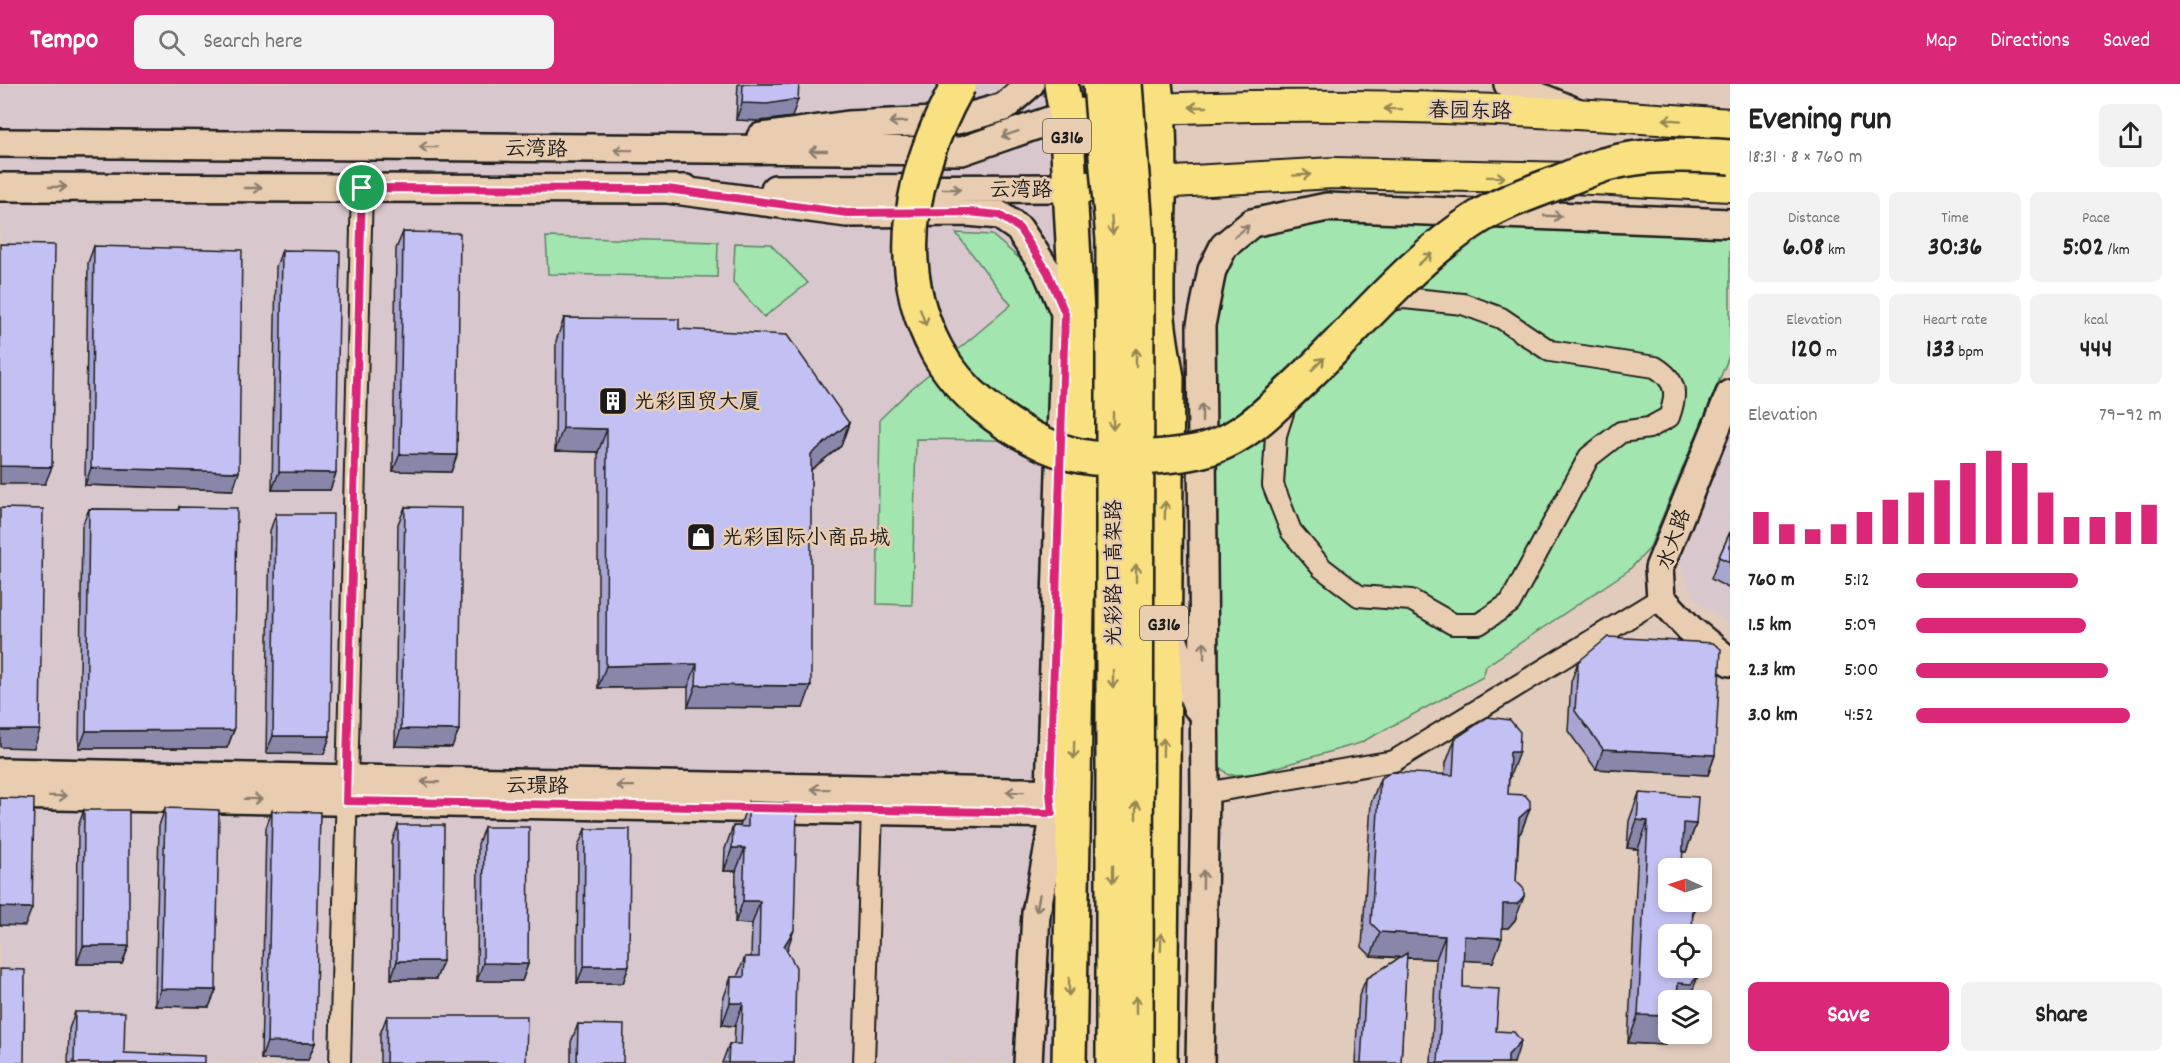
<!DOCTYPE html>
<meta charset="utf-8">
<style>
body{margin:0;font-family:Dekko,"LXGW WenKai TC",sans-serif;background:#f2f2f2;color:#222;height:100vh;display:flex;flex-direction:column;font-size:22px;white-space:nowrap}
*{box-sizing:border-box;margin:0}
p{font-size:20px;color:#767676}
.icon{flex:none;width:33px;height:33px;fill:none;stroke:currentColor;stroke-width:2;stroke-linecap:round;stroke-linejoin:round}
.map{position:relative;flex:1;overflow:hidden}
.panel{display:flex;flex-direction:column;background:#fff;width:450px}
.panel>*{flex:none}
.needle{width:39px;rotate:273deg}
.buttons{position:absolute;left:1658px;top:774px;display:grid;gap:12px}
.buttons a{display:grid;place-items:center;width:54px;height:54px;border-radius:9px;background:#fff;box-shadow:0 3px 9px #0003;font-size:30px}
.pin{position:absolute;display:grid;place-items:center;width:51px;height:51px;color:#fff;margin:-26px;border:3px solid #fff;border-radius:50%;box-shadow:0 2px 6px #0007}
.round{display:grid;place-items:center;flex:none;width:63px;height:63px;border-radius:9px;background:#f2f2f2}
.headline{display:flex;align-items:center;justify-content:space-between;height:102px;padding:0 18px}
h1{font-size:33px;font-weight:700;line-height:45px}
.stats{display:grid;grid-template-columns:repeat(3,1fr);gap:9px;height:102px;padding:6px 18px}
.stats div{display:grid;align-content:center;border-radius:9px;background:#f2f2f2;text-align:center}
.stats b{font-size:26px;font-weight:700}
.stats small{font-size:16px;font-weight:400}
.stats p{font-size:16px}
.chart{height:168px;padding:12px 18px}
.chart p{display:flex;justify-content:space-between}
.chart svg{width:100%;height:108px;margin-top:6px;stroke:#db2777;stroke-width:6}
.primary-button{display:flex;gap:12px;margin-top:auto;padding:12px 18px}
.primary-button a{flex:1;height:69px;border-radius:9px;background:#db2777;color:#fff;font-size:24px;font-weight:700;line-height:69px;text-align:center}
.primary-button a+a{background:#f2f2f2;color:#222}
ul{padding:0 18px;list-style:none;font-size:20px}
li{display:grid;grid-template-columns:96px 72px 1fr;align-items:center;height:45px}
li i{height:15px;border-radius:8px;background:#db2777}
header{display:flex;align-items:center;gap:36px;box-sizing:border-box;height:84px;padding:0 30px;background:#db2777;color:#fff}
header strong{font-size:28px}
nav{display:flex;gap:33px;margin-inline-start:auto;font-size:21px}
.search{width:420px;height:54px;background:#f2f2f2;display:flex;align-items:center;gap:15px;box-sizing:border-box;padding:0 21px;border-radius:9px;color:#767676;font-size:22px}
main{display:flex;flex:1;min-height:0}
.map>svg:first-child{display:block}
.built{fill:#d8c8cd}
.green{fill:#a2e5af;stroke:#5f8066;stroke-width:1.5}
.lines{fill:none;stroke-linecap:round;stroke-linejoin:round}
.street-casing{stroke:#1c1c1c;stroke-width:24}
.secondary-casing{stroke:#1c1c1c;stroke-width:32}
.primary-casing{stroke:#1c1c1c;stroke-width:34}
.highway-casing{stroke:#1c1c1c;stroke-width:38}
.street{stroke:#e9cdb0;stroke-width:20}
.secondary{stroke:#e9cdb0;stroke-width:27}
.primary{stroke:#f9e181;stroke-width:30}
.highway{stroke:#f9e181;stroke-width:33}
.highway-bridge-casing{stroke:#1c1c1c;stroke-width:38;stroke-linecap:butt}
.highway-bridge{stroke:#f9e181;stroke-width:33}
.wall{fill:#a8a6d1;stroke:#1c1c1c;stroke-width:1.5}
.shaded-wall{fill:#8887aa;stroke:#1c1c1c;stroke-width:1.5}
.building{fill:#c3c1f3;stroke:#1c1c1c;stroke-width:1.5}
.oneway{stroke:#968854}
.oneway2{stroke:#8d7d6d}
.route-casing{stroke:#fff;stroke-width:12}
.route{stroke:#db2777;stroke-width:8}
.labels{text-anchor:middle;stroke-width:5;stroke-linejoin:round;paint-order:stroke}
.shield{fill:#e9cdb0;stroke:#5a5148;stroke-width:1.5}
.shield-label{font-size:20px;font-weight:bold;fill:#1c1c1c}
.street-label{font-size:21px;fill:#1c1c1c;stroke:#e9cdb0}
.poi-label{font-size:21px;fill:#1c1c1c;stroke:#e9cdb0;text-anchor:start}
</style>
<header>
<strong>Tempo</strong>
<div class="search"><svg class="icon" aria-label="search" viewBox="0 0 24 24"><circle cx="10" cy="10" r="6"/><path d="M15 15l6 6"/></svg>Search here</div>
<nav><a>Map</a><a>Directions</a><a>Saved</a></nav>
</header>
<main>
<div class="map">
<svg width="1730" height="979" viewBox="0 0 1730 979">
<rect width="100%" height="100%" fill="#e1cbbd"/>
<filter id="ink" filterUnits="userSpaceOnUse"><feTurbulence type="fractalNoise" baseFrequency=".0167" numOctaves="2"/><feDisplacementMap in="SourceGraphic" scale="12" xChannelSelector="R" yChannelSelector="G"/><feConvolveMatrix kernelMatrix="1 2 1 2 8 2 1 2 1" color-interpolation-filters="sRGB"/></filter>
<g filter="url(#ink)">
<path class="built" d="M0,0H1061L1069,979H0Z
M1730,337V540L1696,516L1677,475Z"/>
<path class="green" d="M1283,138L1730,147V270L1649,465L1629,486L1486,582L1483,593L1360,659L1254,690L1228,691L1216,679L1212,221L1217,188L1253,147Z
M956,149L992,151L1033,186L1057,229L1053,357L916,355L912,521L877,520L880,335L911,305L1011,221Z
M546,153L718,158L717,193L548,190Z
M735,159L770,160L808,199L764,233L733,198Z"/>
<g class="lines">
<g class="street-casing">
<path id="street" d="M1287,316L1276,351L1273,401L1291,447L1322,484L1359,512L1411,516L1453,540H1479L1510,519L1589,373L1621,348L1649,344L1669,333C1677,311 1678,297 1655,283L1550,267L1501,234L1463,220L1404,214L1380,218
M1205,709L1394,677L1661,514
M340,979L362,104
M864,979L872,725"/>
</g>
<g class="secondary-casing">
<path id="secondary" d="M1508,0L1574,27
M761,53L848,41L957,36L1004,23L1030,0
M0,59L962,67L1066,31
M0,103L686,105
M667,105L847,129L968,128L999,131L1019,145L1047,187L1065,229L1050,708L1052,746L1036,829L1028,979
M775,105L1070,104
M1730,310L1659,484L1661,514L1691,546L1730,578
M1169,543L1197,623
M0,688L1066,709
M0,711L1070,730
M1200,979L1205,709L1201,241L1212,186L1224,162L1252,139L1327,123L1730,139"/>
</g>
<g class="primary-casing">
<path id="primary" d="M1066,31C1284,13 1512,24 1730,40
M1070,104L1333,89L1572,94L1730,102"/>
</g>
<g class="highway-casing">
<path id="highway" d="M1061,0L1066,31L1081,302L1069,979
M1155,0C1165,71 1156,144 1157,216C1157,242 1163,269 1167,294L1160,979"/>
</g>
<use href="#street" class="street"/>
<use href="#secondary" class="secondary"/>
<use href="#primary" class="primary"/>
<use href="#highway" class="highway"/>
<g class="highway-bridge-casing">
<path id="highway-bridge" d="M959,0C913,83 889,179 937,267C960,309 1003,341 1046,361C1077,375 1106,377 1141,374C1165,372 1190,371 1213,363C1247,351 1270,326 1296,302C1356,246 1409,177 1479,133C1502,119 1527,110 1551,101C1569,94 1585,87 1603,81C1644,69 1688,70 1730,73
M1100,0L1113,155V979
M1125,0L1137,156L1136,979"/>
</g>
<use href="#highway-bridge" class="highway-bridge"/>
</g>
<path class="wall" d="M738,0H799L792,33L760,37L736,36Z
M403,148L457,371L451,388L393,387L396,165Z
M94,162L233,406L85,401L88,179Z
M282,166L336,389L330,406H272L276,183Z
M564,234L679,245L849,339L841,362L811,386L803,624L688,623V603L598,604V368L555,367L556,257Z
M179,423L234,646L227,664H79L82,442L89,425L178,426Z
M405,423L452,663L395,662L398,440Z
M276,430L330,652L324,670L266,669L270,447Z
M1730,448V505L1711,495L1719,473Z
M1578,578L1715,671L1708,691L1596,685L1568,647L1571,598Z
M1455,655L1510,692H1509L1508,710L1530,724L1521,748L1519,750L1516,797L1524,812L1515,836L1508,844H1502L1493,878L1463,876V903L1496,947L1514,979H1431L1436,875L1406,874L1401,979H1355L1359,912L1366,895L1400,874L1371,872L1362,863L1371,719L1380,695L1445,690L1446,679Z
M1639,709L1696,740L1686,768H1683L1668,784L1693,831L1668,916L1665,961L1628,959L1638,765L1627,764L1629,737Z
M748,718L787,867L794,979H722L729,960H734L735,942L722,941L723,916L731,893H737L745,873H751L752,840L735,839L736,787H724L725,765L733,742H740Z
M165,724L216,906L209,923L155,922L159,742Z
M84,726L129,862L122,880H77L78,743Z
M272,727L315,959L308,976L261,975L266,744Z
M398,741L443,877L436,895H391L392,758Z
M484,743L528,880L522,897H477L478,760Z
M585,745L629,882L623,899H577L578,763Z
M75,928L124,969L205,979H68L69,945Z
M387,932L526,979H380V950Z
M578,940L623,979H571V958Z"/>
<path class="shaded-wall" d="M798,15L792,33L760,37L736,36L742,19Z
M849,339L841,362L803,392L811,370Z
M563,344L607,345L598,368L555,367Z
M400,370L457,371L451,388L393,387Z
M0,382L52,383L45,400H0Z
M91,384L239,388L233,406L85,401Z
M279,388L336,389L330,406H272Z
M697,580L688,603L598,604L606,582Z
M696,601L811,602L803,624L688,623Z
M401,645L459,646L452,663L395,662Z
M0,646H40L34,664L0,663Z
M234,646L227,664H79L86,647Z
M273,652H330L324,670L266,669Z
M1603,665L1715,671L1708,691L1596,685Z
M1510,668H1519L1510,692H1501Z
M1530,724L1521,748L1511,758L1519,734Z
M1637,736L1648,737L1638,765L1627,764Z
M1684,739L1696,740L1686,768L1674,767Z
M732,764H745L736,787H724Z
M1524,812L1515,836L1508,844H1495L1503,820Z
M743,817H760L752,840L735,839Z
M1692,818H1698L1693,831L1683,841Z
M0,823L32,824L25,842L0,841Z
M794,846L786,869L784,862Z
M1380,848L1445,852L1436,875L1371,872Z
M1464,852L1502,854L1493,878L1455,876Z
M83,862H129L122,880H77Z
M397,877H443L436,895H391Z
M483,879L528,880L522,897H477Z
M584,882H629L623,899H577Z
M1698,892L1689,916H1671L1678,899Z
M161,905L216,906L209,923L155,922Z
M730,919H743L735,942L722,941Z
M1638,931L1668,932V950H1670L1665,961L1628,959Z
M1521,957L1514,979H1505L1508,971Z
M267,958L315,959L308,976L261,975Z"/>
<path class="building" d="M743,0H799L798,15L767,20L742,19Z
M403,148L460,149L457,371L400,370Z
M0,160L55,161L52,383L0,382Z
M94,162L242,166L239,388L91,384Z
M282,166L340,167L336,389L279,388Z
M564,234L679,235V245L787,251L849,339L811,370V602L696,601L697,580L606,582L607,345L563,344Z
M179,423L237,424L234,646L86,647L89,425L179,426Z
M405,423L462,424L459,646L401,645Z
M0,424L43,425L40,646H0Z
M276,430H333L330,652H273Z
M1730,448V478L1719,473Z
M1608,553L1713,559L1721,565L1715,671L1603,665L1575,627L1578,578Z
M1488,633L1510,636L1520,648L1519,668H1510L1508,710L1525,711L1530,717V724L1519,734L1516,797L1524,805V812L1517,820H1503L1502,854L1464,852L1463,903L1499,905L1496,947L1514,948L1521,957L1508,971V979H1438L1445,852L1380,848L1371,839L1380,695L1391,688L1453,691L1455,655Z
M1639,709L1698,713L1696,740L1684,739L1682,784H1668V818H1693L1692,850H1668V884H1698V892L1691,900L1678,899L1677,916H1668V932L1638,931L1648,737L1637,736Z
M0,714L34,715L32,824L0,823Z
M748,718L788,719L797,726L794,846L784,862L796,883L794,979H728L729,960H741L743,919H730L731,893H744L745,873H759L760,817H743L745,764H732L733,742L748,743Z
M165,724L219,726L216,906L161,905Z
M84,726H129V862H83Z
M272,727L320,728L315,959L267,958Z
M398,741H444L443,877H397Z
M484,743H529L528,880L483,879Z
M585,745H630L629,882H584Z
M1701,793L1704,796V803L1701,805Z
M1407,869L1401,979H1361L1366,895Z
M0,885L25,886L24,979H0Z
M75,928H125L124,969L205,972V979H74Z
M387,932H527L526,979H386Z
M578,940L624,941L623,979H577Z"/>
<defs><path id="oneway-shaft" d="M-6 0H5M1.5-3L5.5 0L1.5 3" fill="none" stroke-width="1.6" stroke-linecap="round" stroke-linejoin="round" transform="scale(1.5)"/></defs>
<g class="oneway">
<use href="#oneway-shaft" transform="translate(1198 23) rotate(-180)"/>
<use href="#oneway-shaft" transform="translate(1393 25) rotate(-179)"/>
<use href="#oneway-shaft" transform="translate(1672 36) rotate(-176)"/>
<use href="#oneway-shaft" transform="translate(1302 91) rotate(-4)"/>
<use href="#oneway-shaft" transform="translate(1496 93) rotate(1)"/>
<use href="#oneway-shaft" transform="translate(1112 142) rotate(86)"/>
<use href="#oneway-shaft" transform="translate(1425 175) rotate(-40)"/>
<use href="#oneway-shaft" transform="translate(923 233) rotate(70)"/>
<use href="#oneway-shaft" transform="translate(1136 273) rotate(-90)"/>
<use href="#oneway-shaft" transform="translate(1318 280) rotate(-45)"/>
<use href="#oneway-shaft" transform="translate(1113 337) rotate(90)"/>
<use href="#oneway-shaft" transform="translate(1165 426) rotate(-89)"/>
<use href="#oneway-shaft" transform="translate(1136 489) rotate(-90)"/>
<use href="#oneway-shaft" transform="translate(1113 595) rotate(90)"/>
<use href="#oneway-shaft" transform="translate(1163 663) rotate(-89)"/>
<use href="#oneway-shaft" transform="translate(1074 666) rotate(91)"/>
<use href="#oneway-shaft" transform="translate(1136 726) rotate(-90)"/>
<use href="#oneway-shaft" transform="translate(1113 790) rotate(90)"/>
<use href="#oneway-shaft" transform="translate(1161 858) rotate(-89)"/>
<use href="#oneway-shaft" transform="translate(1069 903) rotate(91)"/>
<use href="#oneway-shaft" transform="translate(1136 921) rotate(-90)"/>
</g>
<g class="oneway2">
<use href="#oneway-shaft" transform="translate(898 38) rotate(177)"/>
<use href="#oneway-shaft" transform="translate(1010 50) rotate(161)"/>
<use href="#oneway-shaft" transform="translate(428 63) rotate(-179)"/>
<use href="#oneway-shaft" transform="translate(623 66) rotate(-179)"/>
<use href="#oneway-shaft" transform="translate(818 67) rotate(-180)"/>
<use href="#oneway-shaft" transform="translate(58 103)"/>
<use href="#oneway-shaft" transform="translate(253 104)"/>
<use href="#oneway-shaft" transform="translate(952 105)"/>
<use href="#oneway-shaft" transform="translate(1553 132) rotate(2)"/>
<use href="#oneway-shaft" transform="translate(1242 147) rotate(-40)"/>
<use href="#oneway-shaft" transform="translate(1202 329) rotate(-90)"/>
<use href="#oneway-shaft" transform="translate(1204 566) rotate(-90)"/>
<use href="#oneway-shaft" transform="translate(430 698) rotate(-178)"/>
<use href="#oneway-shaft" transform="translate(625 702) rotate(-179)"/>
<use href="#oneway-shaft" transform="translate(820 705) rotate(-179)"/>
<use href="#oneway-shaft" transform="translate(1015 708) rotate(-179)"/>
<use href="#oneway-shaft" transform="translate(58 712) rotate(1)"/>
<use href="#oneway-shaft" transform="translate(253 715) rotate(1)"/>
<use href="#oneway-shaft" transform="translate(1203 795) rotate(-89)"/>
<use href="#oneway-shaft" transform="translate(1038 819) rotate(101)"/>
</g>
</g>
<g class="lines" filter="url(#ink)">
<g class="route-casing">
<path id="route" d="M362,104L667,105L847,129L968,128L999,131L1019,144L1047,187L1065,229L1050,708L1052,729L346,717Z"/>
</g>
<use href="#route" class="route"/>
</g>
<defs>
<g id="building-square" transform="scale(1.5)"><rect x="-9" y="-9" width="18" height="18" rx="4" fill="#1c1c1c" stroke="#e9cdb0"/><path d="M-4-6H4V6H1V3H-1V6H-4ZM-2.5-4.3h1.7v1.8h-1.7ZM.8-4.3h1.7v1.8H.8ZM-2.5-1h1.7V.8h-1.7ZM.8-1h1.7V.8H.8Z" fill="#fff"/></g>
<g id="shop-square" transform="scale(1.5)"><rect x="-9" y="-9" width="18" height="18" rx="4" fill="#1c1c1c" stroke="#e9cdb0"/><path d="M-5-2.5h2.3a2.7 3.5 0 0 1 5.4 0H5L5.5 6h-11ZM-1.5-2.5h3a1.5 2.3 0 0 0-3 0Z" fill="#fff"/></g>
</defs>
<g fill-rule="evenodd">
<use href="#building-square" x="613" y="317"/>
<use href="#shop-square" x="701" y="453"/>
</g>
<g class="labels">
<g class="shield">
<rect x="1043" y="35" width="48" height="34" rx="4.5"/>
<rect x="1140" y="522" width="48" height="34" rx="4.5"/>
</g>
<g class="shield-label">
<text x="1067" y="59">G316</text>
<text x="1164" y="546">G316</text>
</g>
<g class="street-label">
<text transform="translate(1470 26) rotate(1)" y="7">春园东路</text>
<text transform="translate(536 64) rotate(1)" y="7">云湾路</text>
<text x="1021" y="112">云湾路</text>
<text transform="translate(1673 455) rotate(-71)" y="7">水大路</text>
<text transform="translate(1113 489) rotate(-90)" y="7">光彩路口高架路</text>
<text transform="translate(537 701) rotate(1)" y="7">云璟路</text>
</g>
<g class="poi-label">
<text x="634" y="324">光彩国贸大厦</text>
<text x="722" y="460">光彩国际小商品城</text>
</g>
</g>
</svg>
<div class="buttons">
<a><svg class="needle" viewBox="-14 -14 28 28"><path d="M0-13l5 13h-10z" fill="#e53935"/><path d="M0 13l5-13h-10z" fill="#767676"/></svg></a>
<a><svg class="icon" aria-label="locate" viewBox="0 0 24 24"><circle cx="12" cy="12" r="6"/><path d="M12 2v4M12 18v4M2 12h4M18 12h4"/></svg></a>
<a><svg class="icon" aria-label="layers" viewBox="0 0 24 24"><path d="M12 4l9 5-9 5-9-5zM3 14l9 5 9-5"/></svg></a>
</div>
<div class="pin" style="left:362px;top:104px;background:#1e9e55"><svg class="icon" aria-label="arrive" viewBox="0 0 24 24"><path d="M6 21V4h12l-3 4 3 4H6"/></svg></div>
</div>
<section class="panel">
<div class="headline"><div><h1>Evening run</h1><p>18:31 · 8 × 760 m</p></div><a class="round"><svg class="icon" aria-label="share" viewBox="0 0 24 24"><path d="M12 15V3M7 8l5-5 5 5M5 13v7h14v-7"/></svg></a></div>
<div class="stats">
<div><p>Distance</p><b>6.08<small> km</small></b></div>
<div><p>Time</p><b>30:36</b></div>
<div><p>Pace</p><b>5:02<small> /km</small></b></div>
</div>
<div class="stats">
<div><p>Elevation</p><b>120<small> m</small></b></div>
<div><p>Heart rate</p><b>133<small> bpm</small></b></div>
<div><p>kcal</p><b>444</b></div>
</div>
<div class="chart"><p><span>Elevation</span>79–92 m</p>
<svg viewBox="0 0 160 44" preserveAspectRatio="none"><path d="M5 44V31M15 44V36M25 44V38M35 44V36M45 44V31M55 44V26M65 44V23M75 44V18M85 44V11M95 44V6M105 44V11M115 44V23M125 44V33M135 44V33M145 44V31M155 44V28"/></svg>
</div>
<ul>
<li><b>760 m</b>5:12<i style="width:66%"></i></li>
<li><b>1.5 km</b>5:09<i style="width:69%"></i></li>
<li><b>2.3 km</b>5:00<i style="width:78%"></i></li>
<li><b>3.0 km</b>4:52<i style="width:87%"></i></li>
</ul>
<div class="primary-button"><a>Save</a><a>Share</a></div>
</section>
</main>
